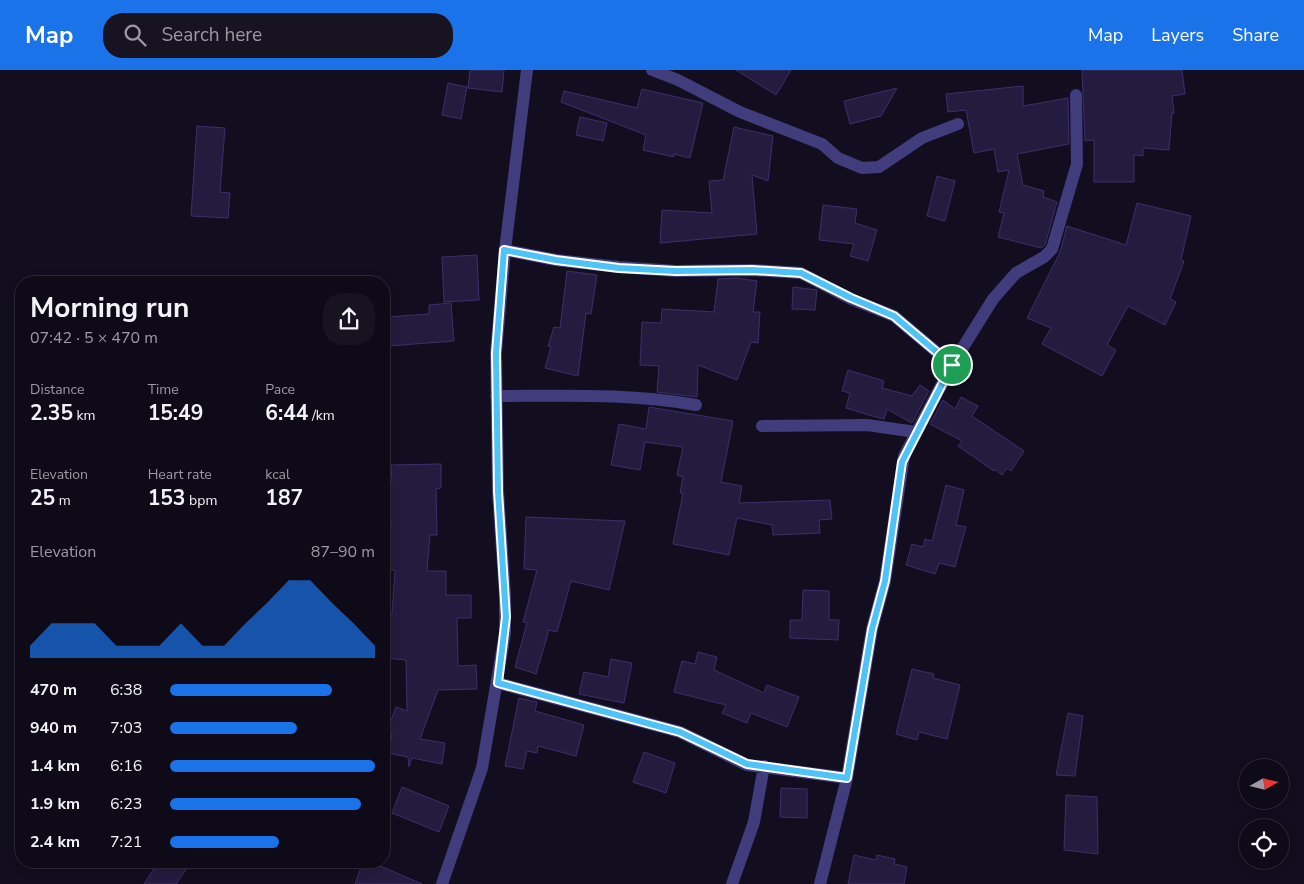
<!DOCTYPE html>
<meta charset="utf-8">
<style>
body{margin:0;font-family:"Nunito Sans",sans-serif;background:#171321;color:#f1f3f6;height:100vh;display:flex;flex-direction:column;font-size:19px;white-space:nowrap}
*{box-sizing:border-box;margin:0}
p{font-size:16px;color:#9b9aa2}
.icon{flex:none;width:28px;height:28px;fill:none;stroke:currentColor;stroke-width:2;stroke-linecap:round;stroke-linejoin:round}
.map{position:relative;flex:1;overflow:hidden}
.sheet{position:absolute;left:15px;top:206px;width:375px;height:592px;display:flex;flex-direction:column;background:#0e0a18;border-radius:20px;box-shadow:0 2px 12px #0003,0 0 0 1px #2e2b37}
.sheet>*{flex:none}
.needle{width:32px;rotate:82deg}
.tools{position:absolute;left:1239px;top:689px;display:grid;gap:10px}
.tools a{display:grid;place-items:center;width:50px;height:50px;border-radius:50%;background:#0e0a18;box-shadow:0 2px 12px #0003,0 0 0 1px #2e2b37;font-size:25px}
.pin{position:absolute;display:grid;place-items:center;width:42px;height:42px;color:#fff;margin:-21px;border:2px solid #fff;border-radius:50%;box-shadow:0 1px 5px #0007}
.round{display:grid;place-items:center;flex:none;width:52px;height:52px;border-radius:20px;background:#171321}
.summary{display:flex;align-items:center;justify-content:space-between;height:85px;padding:0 15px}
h1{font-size:28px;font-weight:700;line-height:38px}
.metrics{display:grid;grid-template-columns:repeat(3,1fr);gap:8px;height:85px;padding:5px 15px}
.metrics div{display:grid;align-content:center}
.metrics b{font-size:21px;font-weight:700}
.metrics small{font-size:14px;font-weight:400}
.metrics p{font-size:14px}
.chart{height:140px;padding:10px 15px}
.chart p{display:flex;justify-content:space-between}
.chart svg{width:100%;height:90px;margin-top:5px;fill:#1a73e8;opacity:.7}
ul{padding:0 15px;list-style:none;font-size:16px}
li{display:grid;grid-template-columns:80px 60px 1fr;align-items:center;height:38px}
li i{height:12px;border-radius:6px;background:#1a73e8}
header{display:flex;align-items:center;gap:30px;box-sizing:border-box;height:70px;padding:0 25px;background:#1a73e8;color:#fff}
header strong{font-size:24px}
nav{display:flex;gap:28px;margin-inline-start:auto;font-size:18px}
.search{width:350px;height:45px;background:#171321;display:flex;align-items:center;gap:12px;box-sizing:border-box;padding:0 18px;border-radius:20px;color:#9b9aa2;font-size:19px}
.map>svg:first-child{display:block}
.building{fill:#241c3f;stroke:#3c2f6a}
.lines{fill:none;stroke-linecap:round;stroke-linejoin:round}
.street{stroke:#413c7c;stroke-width:12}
.route-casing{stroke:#fff;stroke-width:10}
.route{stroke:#4fc3f7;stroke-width:6}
</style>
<header>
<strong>Map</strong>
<div class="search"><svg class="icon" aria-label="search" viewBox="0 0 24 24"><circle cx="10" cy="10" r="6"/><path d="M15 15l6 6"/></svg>Search here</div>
<nav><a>Map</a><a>Layers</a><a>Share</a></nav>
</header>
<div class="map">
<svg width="1304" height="814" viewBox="0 0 1304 814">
<rect width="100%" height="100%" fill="#120e20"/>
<path class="building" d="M470,0H504L502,22L468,18Z
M736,0H791L776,25Z
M1082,0H1182L1185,24L1172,26L1174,43H1172L1169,80L1143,78V86L1134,85V112H1094V70L1085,71Z
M448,13L467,17L461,49L442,45Z
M1023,16V36L1068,28L1069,74L1017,84L1023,115L1044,121L1043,127L1057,132L1045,175L1041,178L998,167L1004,143L999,142L1009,100L998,102L994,79L974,83L966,40L948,42L946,24Z
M897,18L881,46L850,54L844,31Z
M642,19L703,33L690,88L674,84V87L643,80L646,65L561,32L564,21L637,38Z
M580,47L607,53L603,71L576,65Z
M197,56L225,58L220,122L230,123L228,148L191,146Z
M734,57L773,66L768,111L752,105L757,164L660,173L662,140L712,143L709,111L723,110Z
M937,106L955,111L945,151L927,146Z
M1137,133L1191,146L1181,190L1184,191L1170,229L1176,232L1165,255L1128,236L1107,275L1116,280L1102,306L1042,274L1051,258L1027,248L1060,182L1067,156L1126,175Z
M823,135L857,139L855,153L877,160L868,191L850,186L854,174L819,170Z
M477,185L479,230L444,232L442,187Z
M567,201L597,205L591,244L586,243L578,306L545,298L551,277L548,276L554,257L560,258Z
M737,208L757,211L753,242H760L758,273L751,272L737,310L698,295L697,327L657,322L659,296L640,295L642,252L661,253L662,239L714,242L718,209Z
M793,217L817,220L815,240L792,239Z
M451,233L454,271L388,276L386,247L429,244V235Z
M848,300L884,311L882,318L912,326L920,315L929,321L912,353L887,339L884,349L869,345L846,338L850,323L842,321Z
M961,327L978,336L972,346L1024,381L1011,401L1007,398L1002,405L995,399L994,401L958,376L962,371L930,354L943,330L955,339Z
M649,337L733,351L721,412L742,416L739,433L830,430L832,449L819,450L820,463L773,465L772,455L737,448L729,485L673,474L683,423H680L683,407L677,405L683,377L645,372L640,400L611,395L619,354L646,359Z
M441,394V418L436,419L437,465H430L427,501H446V525H471V548H457L458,596L476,595L477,619L438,620L420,669L445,673L442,694L412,688L409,697L408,687L388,683L392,664L387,662L396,637L407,641L406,590L384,588V543L392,544L395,500H388L391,450L384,451V411H392L391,395Z
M946,415L964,420L956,455L966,457L955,497L939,493L935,504L906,495L912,474L923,477L925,469L932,471Z
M526,447L625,451L609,520L571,511L557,562L549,560L536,604L515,597L527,553L523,552L537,500L524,499Z
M803,520L829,521V550H839L838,570L790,568V550H802Z
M698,582L717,587L714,600L764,623L767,615L799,627L787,657L751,643L747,653L722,643L726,635L674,622L682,591L695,594Z
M611,589L632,593L624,633L579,624L584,602L608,607Z
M912,599L934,604L933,608L960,615L947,669L919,662L917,670L896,664Z
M519,628L537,632L535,641L584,655L576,686L538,676L537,683L527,681L523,699L505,696Z
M1068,643L1083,646L1075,706L1056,705Z
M644,682L675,693L666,723L633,712Z
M402,717L449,736L439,762L392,743Z
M781,718L807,719V748L780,747Z
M1066,725L1097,727L1098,784L1064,780Z
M854,785L876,790L877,785L895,789L894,794L907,797L904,814H848Z
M158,792H191L176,814H144Z
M363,792H371L422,814H355Z"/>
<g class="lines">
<path class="street" d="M652,0L678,10L740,42L822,74L838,88L862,98L879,97L922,68L958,54
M505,180L556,190L619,197L676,201L752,200L801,203L851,229L894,246L952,295
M496,326C563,326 630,323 696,335
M762,356L867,355L916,362
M498,613L680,662L747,695L847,708
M442,814L482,698L505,563V525L498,421L496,283L505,180L527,0
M732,814L754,752L764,696
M820,814L847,708L872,559L885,511L904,386L952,295L993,229L1016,203L1044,187L1052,179L1077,94L1076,25"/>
</g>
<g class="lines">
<g class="route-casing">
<path id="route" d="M504,180L556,190L619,198L676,201L752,200L801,203L851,228L894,246L952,295L902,392L885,511L872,559L847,708L747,694L680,662L498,613L506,547L498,421L496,283Z"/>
</g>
<use href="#route" class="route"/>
</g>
</svg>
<div class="tools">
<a><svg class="needle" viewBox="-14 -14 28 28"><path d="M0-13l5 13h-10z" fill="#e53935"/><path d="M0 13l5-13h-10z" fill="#9b9aa2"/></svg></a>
<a><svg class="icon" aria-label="locate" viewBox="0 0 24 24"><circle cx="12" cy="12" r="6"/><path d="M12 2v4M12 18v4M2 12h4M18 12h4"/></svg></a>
</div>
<div class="pin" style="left:952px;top:295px;background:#1e9e55"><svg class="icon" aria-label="arrive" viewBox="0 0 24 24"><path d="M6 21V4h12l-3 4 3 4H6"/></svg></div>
<section class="sheet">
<div class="summary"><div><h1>Morning run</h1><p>07:42 · 5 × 470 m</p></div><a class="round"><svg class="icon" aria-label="share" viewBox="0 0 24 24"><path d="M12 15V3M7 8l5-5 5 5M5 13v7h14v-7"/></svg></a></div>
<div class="metrics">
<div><p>Distance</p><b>2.35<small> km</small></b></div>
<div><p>Time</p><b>15:49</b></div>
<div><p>Pace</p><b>6:44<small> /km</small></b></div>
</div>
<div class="metrics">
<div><p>Elevation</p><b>25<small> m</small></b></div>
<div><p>Heart rate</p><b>153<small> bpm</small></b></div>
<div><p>kcal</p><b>187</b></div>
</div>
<div class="chart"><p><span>Elevation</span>87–90 m</p>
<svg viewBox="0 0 160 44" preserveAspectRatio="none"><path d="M0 44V38L10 27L20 27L30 27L40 38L50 38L60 38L70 27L80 38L90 38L100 27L110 17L120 6L130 6L140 17L150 27L160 38V44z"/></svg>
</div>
<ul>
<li><b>470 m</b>6:38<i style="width:79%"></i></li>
<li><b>940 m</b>7:03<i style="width:62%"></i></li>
<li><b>1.4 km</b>6:16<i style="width:100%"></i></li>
<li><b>1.9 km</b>6:23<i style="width:93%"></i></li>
<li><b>2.4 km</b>7:21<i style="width:53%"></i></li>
</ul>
</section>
</div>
